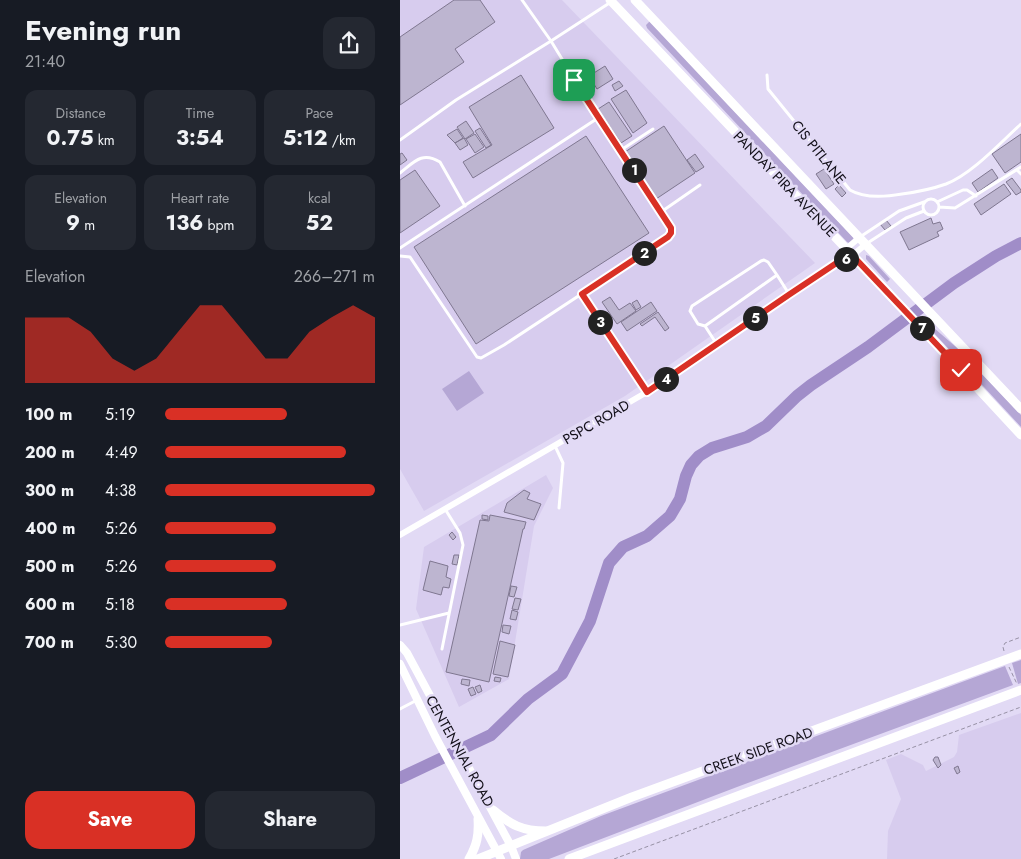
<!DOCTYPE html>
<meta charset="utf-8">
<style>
body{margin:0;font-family:Jost,sans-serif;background:#242831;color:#f1f3f6;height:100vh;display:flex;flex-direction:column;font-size:19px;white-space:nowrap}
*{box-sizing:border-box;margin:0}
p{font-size:16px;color:#9ea1a6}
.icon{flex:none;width:28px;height:28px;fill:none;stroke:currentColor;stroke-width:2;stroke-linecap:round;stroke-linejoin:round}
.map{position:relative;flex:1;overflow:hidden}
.sheet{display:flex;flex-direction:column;background:#171b24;width:400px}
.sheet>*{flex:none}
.pin{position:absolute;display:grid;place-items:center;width:42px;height:42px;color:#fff;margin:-21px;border-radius:10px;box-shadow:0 2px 8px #0006}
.km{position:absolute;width:25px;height:25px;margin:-12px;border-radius:50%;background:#222;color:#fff;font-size:14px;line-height:25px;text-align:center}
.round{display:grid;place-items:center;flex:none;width:52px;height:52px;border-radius:15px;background:#242831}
.overview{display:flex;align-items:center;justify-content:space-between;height:85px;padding:0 25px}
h1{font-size:28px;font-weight:700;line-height:38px}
.figures{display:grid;grid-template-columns:repeat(3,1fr);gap:8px;height:85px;padding:5px 25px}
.figures div{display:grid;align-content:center;border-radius:12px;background:#242831;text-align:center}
.figures b{font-size:21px;font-weight:700}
.figures small{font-size:14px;font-weight:400}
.figures p{font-size:14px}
.chart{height:140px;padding:10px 25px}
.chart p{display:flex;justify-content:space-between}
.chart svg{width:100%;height:90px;margin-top:5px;fill:#d93025;opacity:.7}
.primary-button{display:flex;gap:10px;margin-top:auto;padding:10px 25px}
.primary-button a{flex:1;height:58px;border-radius:15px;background:#d93025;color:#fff;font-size:20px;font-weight:700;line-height:58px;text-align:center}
.primary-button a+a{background:#242831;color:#f1f3f6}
ul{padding:0 25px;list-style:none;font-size:16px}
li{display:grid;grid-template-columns:80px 60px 1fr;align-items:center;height:38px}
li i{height:12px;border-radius:6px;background:#d93025}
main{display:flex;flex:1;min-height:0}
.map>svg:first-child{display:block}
.built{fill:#d7ccee}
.green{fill:#b5a7d5}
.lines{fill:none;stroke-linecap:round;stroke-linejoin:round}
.river{stroke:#a08dc8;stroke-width:12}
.building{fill:#bdb5d0;stroke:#7f7790}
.path{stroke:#9791a5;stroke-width:1;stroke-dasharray:4 2.5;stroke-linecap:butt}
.service{stroke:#fff;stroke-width:3}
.minor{stroke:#fff;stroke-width:6}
.tertiary{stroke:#fff;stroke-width:8}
.secondary{stroke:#fff;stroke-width:9}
.route-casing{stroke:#fff;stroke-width:10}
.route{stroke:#d93025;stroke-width:6}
.labels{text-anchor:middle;stroke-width:5;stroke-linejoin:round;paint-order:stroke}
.street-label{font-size:14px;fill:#120f18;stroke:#e2daf5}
</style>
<main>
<section class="sheet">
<div class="overview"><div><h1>Evening run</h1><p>21:40</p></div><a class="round"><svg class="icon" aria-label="share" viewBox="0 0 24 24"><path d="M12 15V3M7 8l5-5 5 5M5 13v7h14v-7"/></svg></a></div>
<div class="figures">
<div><p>Distance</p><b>0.75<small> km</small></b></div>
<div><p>Time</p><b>3:54</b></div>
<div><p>Pace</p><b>5:12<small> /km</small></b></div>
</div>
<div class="figures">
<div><p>Elevation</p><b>9<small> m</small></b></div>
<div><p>Heart rate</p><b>136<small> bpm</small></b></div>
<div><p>kcal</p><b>52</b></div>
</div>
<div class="chart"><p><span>Elevation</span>266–271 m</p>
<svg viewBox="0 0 160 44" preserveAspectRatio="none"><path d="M0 44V12L10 12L20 12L30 19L40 32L50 38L60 32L70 19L80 6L90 6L100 19L110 32L120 32L130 19L140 12L150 6L160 12V44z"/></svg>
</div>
<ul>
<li><b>100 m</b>5:19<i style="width:58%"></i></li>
<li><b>200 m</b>4:49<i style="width:86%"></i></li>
<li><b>300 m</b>4:38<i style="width:100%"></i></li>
<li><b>400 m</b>5:26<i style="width:53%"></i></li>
<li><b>500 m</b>5:26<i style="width:53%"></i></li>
<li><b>600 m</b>5:18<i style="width:58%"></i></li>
<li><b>700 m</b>5:30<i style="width:51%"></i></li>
</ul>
<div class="primary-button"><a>Save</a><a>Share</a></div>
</section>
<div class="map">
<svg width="621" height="859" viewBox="0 0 621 859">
<rect width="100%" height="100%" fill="#e2daf5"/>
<path class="built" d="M0,0H162L415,263L225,396L24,511L0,469Z
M146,475L153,488L134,526L109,679L59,707L16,609L24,547Z
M621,713V859H487L488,831L501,799L486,760L501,754L523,765L526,771L554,757L557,752L559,735Z"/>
<path class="green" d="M250,21L453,237L454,240L449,243L447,242L247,28L246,25Z
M466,255L469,256L490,279L487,282L466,259Z
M534,328L563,353L621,415V427L532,331Z
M69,371L84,393L57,411L42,389Z
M621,660V683L618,684L612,663Z
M605,666L613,685L337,787L149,859H120L121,852L123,850L201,816Z"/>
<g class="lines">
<path class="river" d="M0,778L91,735L128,699L162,674L190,621L209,563L223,547L247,536L270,516L280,499L286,476L291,465L299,456L312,448L347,437L366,426L397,396L411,385L468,347L554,283L596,256L621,243"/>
</g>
<path class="building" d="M54,0H80L95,22L55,49L64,62L0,105V37Z
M205,66L213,79L197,89L189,76Z
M121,75L154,128L73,178L63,162L92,145L69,107Z
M219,81L223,86L215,91L212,85Z
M226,90L247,123L233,133L211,99Z
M209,102L232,136L221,143L198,109Z
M66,121L74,133L65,139L57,127Z
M264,126L295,173L256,199L225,152Z
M80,128L91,145L86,148L75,131Z
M57,129L63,138L55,143L47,135Z
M75,134L84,147L75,153L66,139Z
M621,134V162L605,173L592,154Z
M186,136L249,233L76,344L14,247Z
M64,138L68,145L60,150L55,143Z
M2,153L7,160L0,165V154Z
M295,154L304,167L296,172L287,160Z
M424,169L434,184L426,189L416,174Z
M592,169L598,178L578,192L572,183Z
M15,170L40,206L0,233V180Z
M612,178L621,190V192L616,195L606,182Z
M604,184L611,194L581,215L574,204Z
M439,185L446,193L442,197L435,189Z
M531,218L533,224L540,222L543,229L537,232L539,236L509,250L500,232Z
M486,220L491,226L485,230L480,224Z
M210,297L219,310L230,303L236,311L217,324L202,302Z
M237,300L241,307L236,310L232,303Z
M251,302L257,311L227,331L221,322Z
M258,312L269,328L265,331L255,317L242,326L240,324Z
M124,490L130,493L127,499L141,504L134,520L104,512L107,503Z
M82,515L88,516V520L82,519Z
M90,515L126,522L124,529H123L89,682L46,672L80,520L89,521Z
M52,532L56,537L53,540L49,535Z
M54,555H59L57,565L52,564Z
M30,561L48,566L46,577L51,579L49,588L43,587L41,595L23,590Z
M111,586L117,587L114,597L109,596Z
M115,598L121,599L118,610L112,609Z
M112,610L118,612L116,620L110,619Z
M103,625L111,626L109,634L102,632Z
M100,641L115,645L108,677L93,674Z
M95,677L101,678L100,682L94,681Z
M62,679L70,680L69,686L61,684Z
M80,685L82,691L78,693L75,687Z
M73,687L76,694L71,696L68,689Z
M535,757H538L541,765L538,768L533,760Z
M558,766L560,772L557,774L554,768Z"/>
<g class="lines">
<path class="path" d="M604,651L603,647L605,643L621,637
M609,667L617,684
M214,859L621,707"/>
<path class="service" d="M367,75L368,89L450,190C465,199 485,197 502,194C517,192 532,189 546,184C572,174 601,142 621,124
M0,140L56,100L151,41L211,2
M221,150L253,129
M617,170L621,174
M0,173C14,162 22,151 40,162L65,206
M523 207a8 8 0 1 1 16 0a8 8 0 1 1-16 0Z
M537,202L563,190H567L576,196
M539,207L555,208L621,167
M261,212L300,185
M460,237L499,211L524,202
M466,244L506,218L524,211
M0,248L198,118
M0,256L10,257L77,357L81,358L104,345L268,237L271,233V228L221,150L198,118L151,41L122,0
M182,294L246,391
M305,326L298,324L290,311L292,306L361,261L364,260L368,262L377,275
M316,343L305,326L377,275L389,294
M155,446L163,463L159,508
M0,625L49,613
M42,649L63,545L60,533L45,509
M0,709L17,700"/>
<path class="minor" d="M436,263L446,249L460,237
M0,535L247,392L389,294L435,264L453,255L466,244"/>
<path class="tertiary" d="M0,645L7,653L111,846L116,859
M0,664L35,736L101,859"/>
<path class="secondary" d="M210,0L532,339L621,435
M235,0L621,409
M93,810C111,825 122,831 146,831
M69,859C77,845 79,835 78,819
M78,859L232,797L621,654
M169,859L621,690"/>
</g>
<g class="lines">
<g class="route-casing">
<path id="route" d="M174,80L271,228V233L268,237L182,294L247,392L390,294L435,264L452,255L561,370"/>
</g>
<use href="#route" class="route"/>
</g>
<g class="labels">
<g class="street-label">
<text transform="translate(419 152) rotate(51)" y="5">CIS PITLANE</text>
<text transform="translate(385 184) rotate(46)" y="5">PANDAY PIRA AVENUE</text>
<text transform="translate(196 422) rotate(-30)" y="5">PSPC ROAD</text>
<text transform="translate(60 751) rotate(61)" y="5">CENTENNIAL ROAD</text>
<text transform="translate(358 751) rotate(-20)" y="5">CREEK SIDE ROAD</text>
</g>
</g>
</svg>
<div class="pin" style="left:174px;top:80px;background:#1e9e55"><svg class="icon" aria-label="arrive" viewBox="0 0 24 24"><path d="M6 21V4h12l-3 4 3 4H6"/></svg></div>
<div class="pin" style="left:561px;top:370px;background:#d93025"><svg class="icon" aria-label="check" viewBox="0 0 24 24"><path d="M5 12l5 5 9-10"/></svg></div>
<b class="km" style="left:234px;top:170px">1</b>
<b class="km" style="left:244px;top:253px">2</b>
<b class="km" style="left:200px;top:322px">3</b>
<b class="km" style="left:266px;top:379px">4</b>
<b class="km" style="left:355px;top:318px">5</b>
<b class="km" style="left:446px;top:259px">6</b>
<b class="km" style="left:522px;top:328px">7</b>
</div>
</main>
